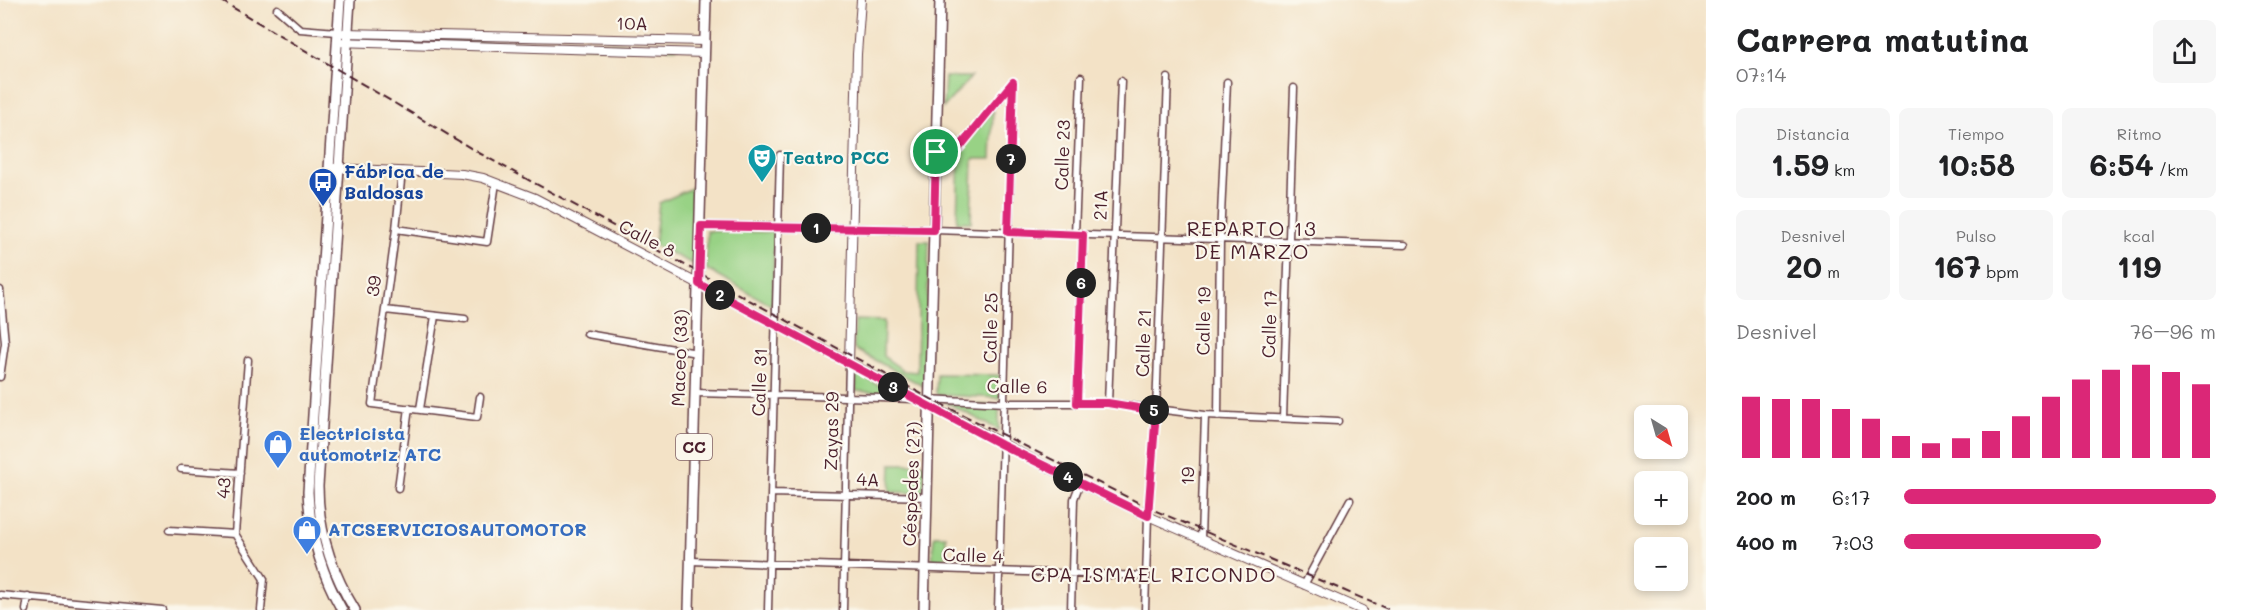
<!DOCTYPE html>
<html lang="es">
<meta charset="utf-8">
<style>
body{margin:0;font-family:Mali,sans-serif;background:#f6f6f6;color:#202124;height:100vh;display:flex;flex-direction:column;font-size:22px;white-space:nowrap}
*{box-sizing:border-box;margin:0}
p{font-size:20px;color:#757577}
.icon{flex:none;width:33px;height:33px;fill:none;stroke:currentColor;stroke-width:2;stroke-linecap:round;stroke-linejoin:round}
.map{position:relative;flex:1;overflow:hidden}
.side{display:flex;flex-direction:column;background:#fff;width:540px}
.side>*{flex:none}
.needle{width:39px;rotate:143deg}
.buttons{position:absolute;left:1634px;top:405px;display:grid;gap:12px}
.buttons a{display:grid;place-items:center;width:54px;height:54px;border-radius:9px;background:#fff;box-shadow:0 3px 9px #0003;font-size:30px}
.pin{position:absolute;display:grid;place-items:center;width:51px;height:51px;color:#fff;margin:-26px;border:3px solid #fff;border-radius:50%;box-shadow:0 2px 6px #0007}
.km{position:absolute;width:30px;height:30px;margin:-15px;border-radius:50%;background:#222;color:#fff;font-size:16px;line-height:30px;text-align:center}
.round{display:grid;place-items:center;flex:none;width:63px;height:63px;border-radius:9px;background:#f6f6f6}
.headline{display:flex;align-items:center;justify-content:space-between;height:102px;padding:0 30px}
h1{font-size:33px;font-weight:800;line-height:45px}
.metrics{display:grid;grid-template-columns:repeat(3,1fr);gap:9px;height:102px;padding:6px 30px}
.metrics div{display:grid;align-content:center;border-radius:9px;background:#f6f6f6;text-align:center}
.metrics b{font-size:30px;font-weight:800}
.metrics small{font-size:16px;font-weight:400}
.metrics p{font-size:16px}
.chart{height:168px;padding:12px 30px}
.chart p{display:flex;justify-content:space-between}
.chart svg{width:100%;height:108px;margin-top:6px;stroke:#db2777;stroke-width:6}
ul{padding:0 30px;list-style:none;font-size:20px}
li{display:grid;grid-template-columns:96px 72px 1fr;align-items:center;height:45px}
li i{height:15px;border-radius:8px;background:#db2777}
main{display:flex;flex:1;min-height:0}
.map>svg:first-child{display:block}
.green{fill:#98d285;stroke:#717858;stroke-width:1.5}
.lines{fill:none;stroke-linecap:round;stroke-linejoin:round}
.minor-casing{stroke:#633c42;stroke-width:9}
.tertiary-casing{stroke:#633c42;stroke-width:10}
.secondary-casing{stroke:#633c42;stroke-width:12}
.primary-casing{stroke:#633c42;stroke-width:12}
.minor{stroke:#fff;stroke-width:6}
.tertiary{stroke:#fff;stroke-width:8}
.secondary{stroke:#fff;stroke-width:9}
.primary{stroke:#fff;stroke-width:9}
.rail{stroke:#4a1f2b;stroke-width:2;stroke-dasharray:9 4.5;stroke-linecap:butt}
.route-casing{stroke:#fff;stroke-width:12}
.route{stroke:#db2777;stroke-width:8}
.labels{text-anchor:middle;stroke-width:4.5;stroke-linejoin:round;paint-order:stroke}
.shield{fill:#fbf7ec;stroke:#7f6065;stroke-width:1.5}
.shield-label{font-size:16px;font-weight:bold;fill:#4a1f2b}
.street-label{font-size:18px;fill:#4a1f2b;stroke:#fbf7ec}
.culture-label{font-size:18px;font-weight:bold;fill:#0d838f;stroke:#fbf7ec;text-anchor:start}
.transit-label{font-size:18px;font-weight:bold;fill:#164399;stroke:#fbf7ec;text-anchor:start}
.shop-label{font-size:18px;font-weight:bold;fill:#366cbe;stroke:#fbf7ec;text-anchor:start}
.neighbourhood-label{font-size:20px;letter-spacing:1.5px;fill:#4a1f2b;stroke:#fbf7ec}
</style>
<main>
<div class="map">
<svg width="1706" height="610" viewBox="0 0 1706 610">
<rect width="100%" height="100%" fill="#fbf7ec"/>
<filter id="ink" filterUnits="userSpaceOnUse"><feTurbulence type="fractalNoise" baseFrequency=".0167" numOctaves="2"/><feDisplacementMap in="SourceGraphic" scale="12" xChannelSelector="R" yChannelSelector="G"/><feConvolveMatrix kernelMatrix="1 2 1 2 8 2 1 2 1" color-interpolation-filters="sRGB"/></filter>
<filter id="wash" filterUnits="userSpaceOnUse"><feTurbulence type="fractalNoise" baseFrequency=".008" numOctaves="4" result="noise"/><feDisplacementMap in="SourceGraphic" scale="24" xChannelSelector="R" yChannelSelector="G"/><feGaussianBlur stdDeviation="1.35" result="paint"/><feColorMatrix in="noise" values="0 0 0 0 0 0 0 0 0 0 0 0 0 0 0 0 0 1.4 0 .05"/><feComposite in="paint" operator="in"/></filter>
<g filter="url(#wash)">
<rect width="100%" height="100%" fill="#f3e2c6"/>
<path class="green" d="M384,37L548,43L549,45L384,40Z
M568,43L676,44L679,46L676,48L568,46Z
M945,77H971L943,108Z
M993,110L991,159H973L971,222H957L959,151Z
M694,187L693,264L654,245L659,203Z
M332,189L314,505C318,543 330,576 349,610H347C327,574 319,547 313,507Z
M707,231L774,232L773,306L706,269Z
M919,241H929L925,387L854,349L855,320L884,321L883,356L904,371L917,372Z
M856,372L894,394L856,391Z
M937,374L1000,375V398L938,395L936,393Z
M945,402L999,406V430Z
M891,464H925L924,493L890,492Z
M934,536H946L945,564L932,563Z"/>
</g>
<g filter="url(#ink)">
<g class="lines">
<g class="minor-casing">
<path id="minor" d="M277,9L300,29L337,32
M936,149H959L1013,83
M402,171L396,229L372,404L477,417L480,397
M396,229L487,242L496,183
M934,230L1405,245
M1075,234L1081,77
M0,290L5,343L0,377
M385,310L465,319
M587,334L697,353
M248,360L235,534L264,579L261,610
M696,393L917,399
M927,399L1005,403H1108L1205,415L1338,421
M1077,403L1083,235
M1108,403L1121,81
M420,409L435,316
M1218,416L1220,238L1227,82
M1283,418L1294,88
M181,469L240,473
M398,488L409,408
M771,493L928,497
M169,530L235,534
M1201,539L1205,415
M691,561L1146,576
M1304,585L1350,500
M0,595L162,610
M26,610L28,597
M768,610L780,155
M843,610L849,363
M998,610L1013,82
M1071,610L1074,499L1080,483
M1145,610L1148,516L1156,411L1168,78"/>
</g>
<g class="tertiary-casing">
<path id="tertiary" d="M344,33L705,41
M337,42L705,53
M334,168L462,174L483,178L535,198L1057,472L1148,516L1362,610
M701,226L934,230
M849,363L857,54L861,0"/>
</g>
<g class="secondary-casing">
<path id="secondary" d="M340,0L308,492C310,535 321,573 342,610
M350,0L318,486C318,531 331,571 355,610"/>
</g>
<g class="primary-casing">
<path id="primary" d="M689,610L706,0
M924,610L940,0"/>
</g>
<use href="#minor" class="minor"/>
<use href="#tertiary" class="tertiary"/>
<use href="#secondary" class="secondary"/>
<use href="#primary" class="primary"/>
<path class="rail" d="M220,0L479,153L931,399L1149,508L1390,610"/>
</g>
</g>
<g class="lines" filter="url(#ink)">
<g class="route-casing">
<path id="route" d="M1013,82L1008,232L1083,235L1077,403H1108L1156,411L1148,516L1002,445L699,284L701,226L934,230L936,149L959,148Z"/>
</g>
<use href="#route" class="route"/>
</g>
<defs>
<g id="theatre-pin" transform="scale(1.5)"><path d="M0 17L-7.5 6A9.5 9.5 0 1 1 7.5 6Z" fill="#0f9aa8" stroke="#fbf7ec"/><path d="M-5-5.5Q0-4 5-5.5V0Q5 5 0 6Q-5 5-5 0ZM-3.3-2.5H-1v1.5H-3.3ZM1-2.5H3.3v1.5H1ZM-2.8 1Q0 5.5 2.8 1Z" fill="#fff"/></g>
<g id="bus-pin" transform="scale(1.5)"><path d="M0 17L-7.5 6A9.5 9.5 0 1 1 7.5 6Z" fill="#1a4fb4" stroke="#fbf7ec"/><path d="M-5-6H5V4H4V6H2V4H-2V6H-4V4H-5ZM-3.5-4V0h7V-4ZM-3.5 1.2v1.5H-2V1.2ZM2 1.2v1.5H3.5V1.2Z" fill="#fff"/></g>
<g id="shop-pin" transform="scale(1.5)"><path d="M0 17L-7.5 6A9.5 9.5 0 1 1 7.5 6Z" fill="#3f7fe0" stroke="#fbf7ec"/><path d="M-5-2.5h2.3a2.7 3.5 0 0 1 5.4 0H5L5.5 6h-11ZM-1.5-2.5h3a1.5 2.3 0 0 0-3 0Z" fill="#fff"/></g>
</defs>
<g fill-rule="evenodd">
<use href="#theatre-pin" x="762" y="158"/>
<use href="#bus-pin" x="323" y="182"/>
<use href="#shop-pin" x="278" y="444"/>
<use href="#shop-pin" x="307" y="530"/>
</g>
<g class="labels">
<rect class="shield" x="676" y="434" width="36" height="26" rx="4.5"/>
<g class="shield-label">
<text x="694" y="453">CC</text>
</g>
<g class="street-label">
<text transform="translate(632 24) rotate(1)" y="6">10A</text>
<text transform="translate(1063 155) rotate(-88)" y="6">Calle 23</text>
<text transform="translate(1101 205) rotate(-88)" y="6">21A</text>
<text transform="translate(647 239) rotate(27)" y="6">Calle 8</text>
<text transform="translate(374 286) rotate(-82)" y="6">39</text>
<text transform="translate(1204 321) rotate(-89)" y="6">Calle 19</text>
<text transform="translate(1270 324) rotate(-88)" y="6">Calle 17</text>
<text transform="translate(991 328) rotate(-89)" y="6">Calle 25</text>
<text transform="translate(1144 343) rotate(-88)" y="6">Calle 21</text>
<text transform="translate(680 358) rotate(-88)" y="6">Maceo (33)</text>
<text transform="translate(760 382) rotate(-88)" y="6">Calle 31</text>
<text transform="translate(1017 387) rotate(1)" y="6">Calle 6</text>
<text transform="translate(832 431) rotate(-89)" y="6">Zayas 29</text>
<text transform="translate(1188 476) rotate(-88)" y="6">19</text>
<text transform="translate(868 480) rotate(2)" y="6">4A</text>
<text transform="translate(912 484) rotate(-88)" y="6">Céspedes (27)</text>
<text transform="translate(224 488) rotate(-86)" y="6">43</text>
<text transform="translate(973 556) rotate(2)" y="6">Calle 4</text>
</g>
<g class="culture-label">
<text x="783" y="164">Teatro PCC</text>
</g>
<g class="transit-label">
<text x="344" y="178">Fábrica de<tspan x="344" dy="21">Baldosas</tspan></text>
</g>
<g class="shop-label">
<text x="299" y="440">Electricista<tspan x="299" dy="21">automotriz ATC</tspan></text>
<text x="328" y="536">ATCSERVICIOSAUTOMOTOR</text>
</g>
<g class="neighbourhood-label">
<text x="1252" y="236">REPARTO 13<tspan x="1252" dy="23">DE MARZO</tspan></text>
<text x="1154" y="582">CPA ISMAEL RICONDO</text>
</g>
</g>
</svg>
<div class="buttons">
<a><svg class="needle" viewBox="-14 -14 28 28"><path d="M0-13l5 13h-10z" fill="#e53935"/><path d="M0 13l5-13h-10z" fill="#757577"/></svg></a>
<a>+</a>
<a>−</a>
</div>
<div class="pin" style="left:936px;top:152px;background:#1e9e55"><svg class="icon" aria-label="arrive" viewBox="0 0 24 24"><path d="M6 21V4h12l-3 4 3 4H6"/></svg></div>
<b class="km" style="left:816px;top:228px">1</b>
<b class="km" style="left:720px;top:295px">2</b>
<b class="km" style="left:893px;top:387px">3</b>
<b class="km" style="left:1068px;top:477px">4</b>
<b class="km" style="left:1154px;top:410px">5</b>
<b class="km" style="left:1081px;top:283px">6</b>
<b class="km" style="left:1011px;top:159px">7</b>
</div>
<section class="side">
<div class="headline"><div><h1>Carrera matutina</h1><p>07:14</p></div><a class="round"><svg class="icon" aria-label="share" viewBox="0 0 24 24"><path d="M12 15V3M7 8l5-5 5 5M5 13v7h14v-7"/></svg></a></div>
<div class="metrics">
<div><p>Distancia</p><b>1.59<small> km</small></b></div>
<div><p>Tiempo</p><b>10:58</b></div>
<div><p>Ritmo</p><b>6:54<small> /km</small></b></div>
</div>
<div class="metrics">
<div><p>Desnivel</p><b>20<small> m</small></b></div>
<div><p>Pulso</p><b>167<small> bpm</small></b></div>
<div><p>kcal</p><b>119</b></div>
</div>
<div class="chart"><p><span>Desnivel</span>76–96 m</p>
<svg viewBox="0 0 160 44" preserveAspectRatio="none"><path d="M5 44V19M15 44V20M25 44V20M35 44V24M45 44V28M55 44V35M65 44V38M75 44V36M85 44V33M95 44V27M105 44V19M115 44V12M125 44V8M135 44V6M145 44V9M155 44V14"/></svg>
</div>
<ul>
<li><b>200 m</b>6:17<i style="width:100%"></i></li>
<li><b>400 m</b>7:03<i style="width:63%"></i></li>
</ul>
</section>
</main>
